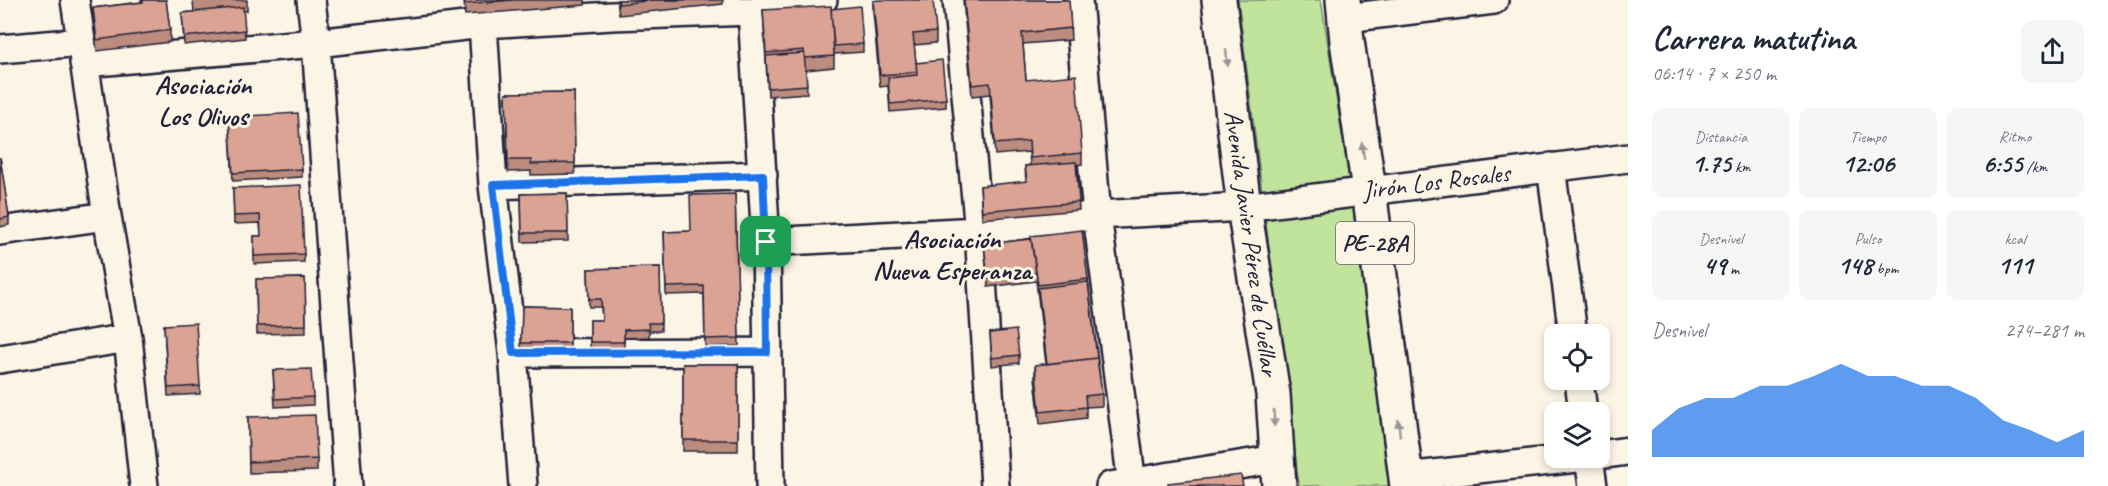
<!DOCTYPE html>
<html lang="es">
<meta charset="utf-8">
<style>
body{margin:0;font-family:Caveat,sans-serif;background:#f6f6f7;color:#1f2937;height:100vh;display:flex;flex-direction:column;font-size:22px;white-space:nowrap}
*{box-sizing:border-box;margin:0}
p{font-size:20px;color:#747a83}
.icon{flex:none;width:33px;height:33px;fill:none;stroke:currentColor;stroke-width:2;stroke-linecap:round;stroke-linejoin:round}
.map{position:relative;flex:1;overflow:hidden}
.side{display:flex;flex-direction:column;background:#fff;width:480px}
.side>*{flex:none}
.fabs{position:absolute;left:1544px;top:324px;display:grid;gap:12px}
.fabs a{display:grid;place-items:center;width:66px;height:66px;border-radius:12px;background:#fff;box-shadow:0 3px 9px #0003;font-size:30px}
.pin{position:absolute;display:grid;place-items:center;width:51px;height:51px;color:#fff;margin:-26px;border-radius:12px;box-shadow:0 3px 9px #0006}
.round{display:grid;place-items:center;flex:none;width:63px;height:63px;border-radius:12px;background:#f6f6f7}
.overview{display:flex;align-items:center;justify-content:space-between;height:102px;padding:0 24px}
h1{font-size:33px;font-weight:600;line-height:45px}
.figures{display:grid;grid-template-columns:repeat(3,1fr);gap:9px;height:102px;padding:6px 24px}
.figures div{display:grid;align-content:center;border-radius:12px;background:#f6f6f7;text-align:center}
.figures b{font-size:26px;font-weight:600}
.figures small{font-size:16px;font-weight:400}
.figures p{font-size:16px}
.chart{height:168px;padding:12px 24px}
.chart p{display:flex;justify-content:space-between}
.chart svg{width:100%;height:108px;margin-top:6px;fill:#1a73e8;opacity:.7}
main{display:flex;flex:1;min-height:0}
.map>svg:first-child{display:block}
.green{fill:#c1e49d;stroke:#72836c;stroke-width:1.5}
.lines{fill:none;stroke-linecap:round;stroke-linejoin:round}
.minor-casing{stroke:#22223b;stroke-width:32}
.highway-casing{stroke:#22223b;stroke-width:38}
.minor{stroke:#fcf5e5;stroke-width:27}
.highway{stroke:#fcf5e5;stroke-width:33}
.wall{fill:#bc8c7f;stroke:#22223b;stroke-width:1.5}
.building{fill:#dba394;stroke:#22223b;stroke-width:1.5}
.oneway{fill:#9a9698}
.route-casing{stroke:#fff;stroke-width:12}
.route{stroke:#1a73e8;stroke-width:8}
.labels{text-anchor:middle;stroke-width:6;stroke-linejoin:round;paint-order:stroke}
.shield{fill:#fcf5e5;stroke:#63616e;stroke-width:1.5}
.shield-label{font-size:24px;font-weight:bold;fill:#22223b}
.street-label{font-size:26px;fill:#22223b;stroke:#fcf5e5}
.neighbourhood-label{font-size:27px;font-weight:bold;fill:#22223b;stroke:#fcf5e5}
</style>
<main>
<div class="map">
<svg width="1628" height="486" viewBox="0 0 1628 486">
<rect width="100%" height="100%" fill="#fcf5e5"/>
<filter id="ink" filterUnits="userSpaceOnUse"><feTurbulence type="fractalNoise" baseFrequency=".0167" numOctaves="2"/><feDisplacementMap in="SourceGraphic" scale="12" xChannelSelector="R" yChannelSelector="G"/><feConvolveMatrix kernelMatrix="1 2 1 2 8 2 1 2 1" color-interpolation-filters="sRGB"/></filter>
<g filter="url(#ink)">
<path class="green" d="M1238,0H1321L1351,192L1389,486H1299Z"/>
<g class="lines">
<g class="minor-casing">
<path id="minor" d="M75,0L107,216L128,338L144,486
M311,0L316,43L348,486
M957,0L979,231L995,486
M1078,0L1097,215L1132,484
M752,11L766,242L770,486
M1346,18L1494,0
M483,24L493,185L513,353L523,486
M0,49L82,42
M84,63L316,43L483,24L612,16L752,11L823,0
M1551,167L1573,334
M493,185L763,175
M0,231L107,216
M766,242L979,231L1097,215L1244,207L1628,158
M513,353L767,352
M0,359L128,338
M1579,380L1583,412
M1599,455L1628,451
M1589,458L1593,486
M1406,477L1577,458
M1110,486L1276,459"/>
</g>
<g class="highway-casing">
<path id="highway" d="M1219,0L1244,207L1273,394L1279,486
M1343,0L1347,41L1369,190L1407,486"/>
</g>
<use href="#minor" class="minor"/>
<use href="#highway" class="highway"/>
</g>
<path class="wall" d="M141,0H166L170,30V42L97,51L93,20V8L142,2Z
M193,0H247V11H243L245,38L184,45L182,13L194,12Z
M464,0H585V5L465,15Z
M617,0H723V4L619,15Z
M963,0H1069L1071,40L1023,44L1026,80L1082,153V164L1076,165L1079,210L982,219L980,186L1026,182L1025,166L1030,165L1029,152L995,155L990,94L972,96Z
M873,1L936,32V43L914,45L916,63L946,99V107L890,112L888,86L880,87L873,12Z
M831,9L863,44V52L834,54V67L806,70L807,93L768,96L763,10Z
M574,92L575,174L531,175V171L508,172L506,93Z
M229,117L302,169V177L233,181Z
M0,157L9,217V225L0,227Z
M233,188L304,254V262L254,264V236H261L260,223L234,224Z
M567,193L568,241L522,242L521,194Z
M735,194L739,346L705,347L704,294L666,295L664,232L691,231Z
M984,244L1088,279L1102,394V406L1086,407V418L1040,424L1035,377V365L1046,364L1036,281L988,287Z
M660,267L661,331H649V337L624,338V350L590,351V320H602L601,307H589L588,269Z
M305,278L306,333L257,334L256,279Z
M522,306L570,307V351H521Z
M164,325L200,386V394L168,396Z
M990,333L1019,355V363L992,366Z
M683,364H738V451H683Z
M273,370L313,397V405L275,407Z
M248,417L317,459V471L249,473Z"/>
<path class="building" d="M143,0H166L170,30L97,40L93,8L143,2Z
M465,0H513L465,4Z
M618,0H654L619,4Z
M879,0H933L936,32L913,34L917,72L880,75L873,1Z
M964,0H1069L1071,28L1022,33L1026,80L1076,75L1082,153L1030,158L1029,141L995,144L990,83L972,85Z
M831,6L834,56L805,58L804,50L766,53L763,10Z
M860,6L863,44L834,46L831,9Z
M243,7L245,30L184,37L182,13Z
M804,53L807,85L768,88L766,56Z
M942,60L946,99L890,104L888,78L917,75L916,63Z
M574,92L575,163L531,164V160H508L506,93Z
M298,113L302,169L233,173L229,117Z
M0,157L9,217L0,219Z
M1076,162L1079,202L982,211L980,186L1027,181L1025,166Z
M301,185L304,254L254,256V236H261L260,215L234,216L233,188Z
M567,193L568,233H522L521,194Z
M735,194L739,338L705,339L704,286L666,287L664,232L691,231L690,195Z
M1082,230L1088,279L1038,285L1031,236Z
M1031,239L1036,273L988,279L984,244Z
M660,267L661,323H648L649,329L624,330V342H590V320H602L601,299H589L588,269Z
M305,278L306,325L257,326L256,279Z
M1088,282L1097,358L1047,364L1038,288Z
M522,306L570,307V343H521Z
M196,323L200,386L168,388L164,325Z
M1016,330L1019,355L992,358L990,333Z
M1097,358L1102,394L1085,396L1086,407L1040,412L1035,365Z
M683,364H738V440H683Z
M311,369L313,397L275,399L273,370Z
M315,415L317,459L249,462L248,417Z
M1241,475L1243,486H1168V483Z"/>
<defs><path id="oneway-solid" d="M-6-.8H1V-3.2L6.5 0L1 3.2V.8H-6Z" transform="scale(1.5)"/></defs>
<g class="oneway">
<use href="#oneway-solid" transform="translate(1227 58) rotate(83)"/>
<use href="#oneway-solid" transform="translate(1363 151) rotate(-98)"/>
<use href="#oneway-solid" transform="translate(1274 418) rotate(88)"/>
<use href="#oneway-solid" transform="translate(1399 428) rotate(-97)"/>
</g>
</g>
<g class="lines" filter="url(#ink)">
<g class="route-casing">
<path id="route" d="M763,175L766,242L767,352L513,353L493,185Z"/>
</g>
<use href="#route" class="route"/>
</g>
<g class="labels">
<rect class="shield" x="1336" y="222" width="78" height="42" rx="4.5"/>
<g class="shield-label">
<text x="1375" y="251">PE-28A</text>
</g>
<g class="street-label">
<text transform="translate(1436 181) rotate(-7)" y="9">Jirón Los Rosales</text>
<text transform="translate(1252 243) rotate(82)" y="9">Avenida Javier Pérez de Cuéllar</text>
</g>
<g class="neighbourhood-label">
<text x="203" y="94">Asociación<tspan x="203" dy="31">Los Olivos</tspan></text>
<text x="952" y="248">Asociación<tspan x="952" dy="31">Nueva Esperanza</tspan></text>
</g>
</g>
</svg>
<div class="fabs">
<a><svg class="icon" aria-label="locate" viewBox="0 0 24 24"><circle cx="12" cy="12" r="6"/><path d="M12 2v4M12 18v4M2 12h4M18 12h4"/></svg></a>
<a><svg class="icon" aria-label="layers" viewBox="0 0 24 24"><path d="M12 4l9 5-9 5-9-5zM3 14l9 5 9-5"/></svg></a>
</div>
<div class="pin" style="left:766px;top:242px;background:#1e9e55"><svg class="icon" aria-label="arrive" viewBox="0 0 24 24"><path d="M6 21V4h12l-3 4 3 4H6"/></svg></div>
</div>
<section class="side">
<div class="overview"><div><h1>Carrera matutina</h1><p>06:14 · 7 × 250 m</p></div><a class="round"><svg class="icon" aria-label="share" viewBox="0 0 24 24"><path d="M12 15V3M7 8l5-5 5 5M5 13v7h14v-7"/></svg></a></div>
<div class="figures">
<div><p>Distancia</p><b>1.75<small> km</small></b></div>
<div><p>Tiempo</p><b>12:06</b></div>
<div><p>Ritmo</p><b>6:55<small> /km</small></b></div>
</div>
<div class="figures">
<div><p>Desnivel</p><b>49<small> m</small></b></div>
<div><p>Pulso</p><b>148<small> bpm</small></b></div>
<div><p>kcal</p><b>111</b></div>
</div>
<div class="chart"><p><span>Desnivel</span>274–281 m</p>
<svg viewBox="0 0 160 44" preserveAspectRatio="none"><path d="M0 44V33L10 24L20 20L30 20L40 15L50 15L60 11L70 6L80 11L90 11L100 15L110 15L120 20L130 29L140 33L150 38L160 33V44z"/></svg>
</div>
</section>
</main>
